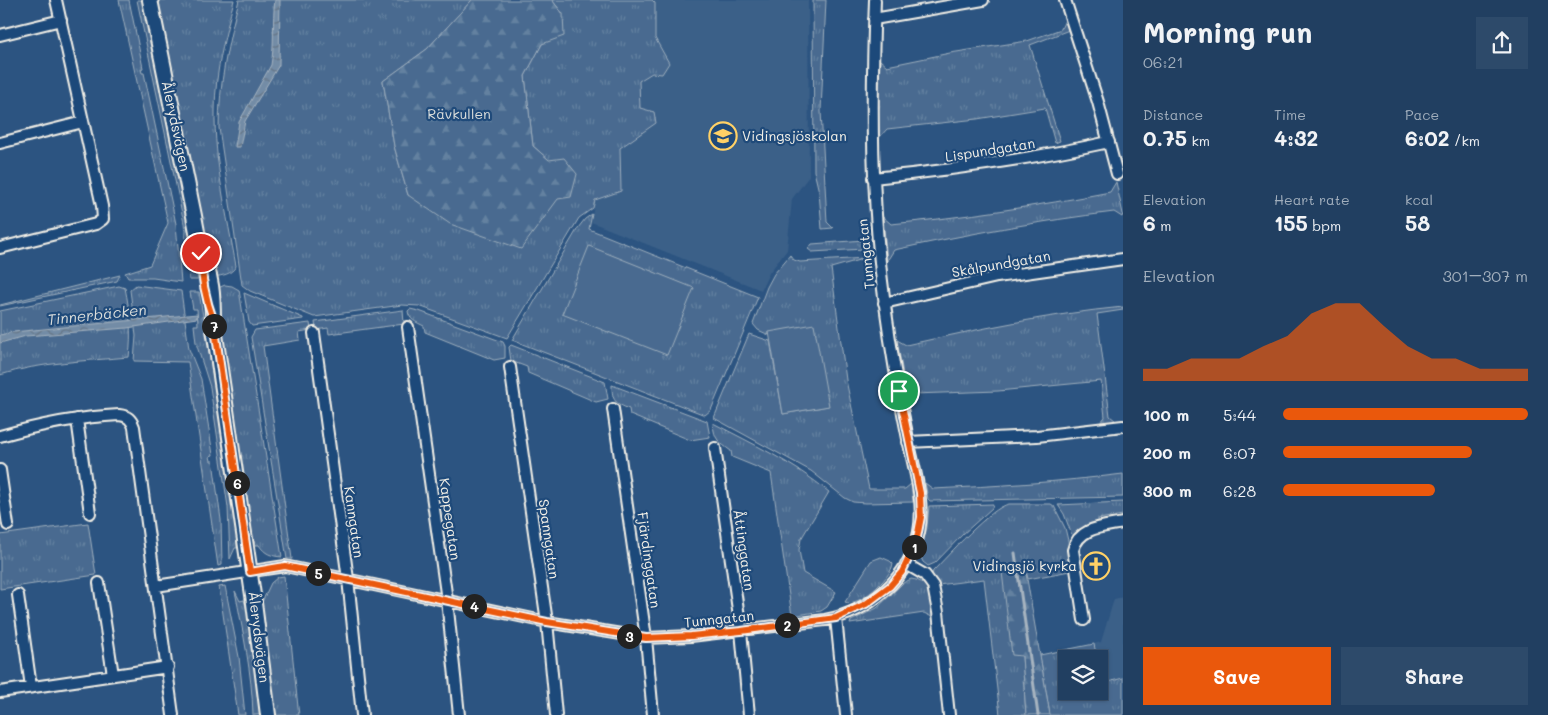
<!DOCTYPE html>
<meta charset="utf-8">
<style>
body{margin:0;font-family:Mali,sans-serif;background:#2d4a6a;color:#f1f3f6;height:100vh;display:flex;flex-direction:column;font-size:19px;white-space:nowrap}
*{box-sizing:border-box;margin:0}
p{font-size:16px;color:#a2afbd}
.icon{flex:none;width:28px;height:28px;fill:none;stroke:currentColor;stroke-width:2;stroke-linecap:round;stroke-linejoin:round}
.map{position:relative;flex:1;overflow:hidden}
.panel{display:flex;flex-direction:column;background:#213f61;width:425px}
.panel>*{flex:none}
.controls{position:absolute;left:1058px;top:650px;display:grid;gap:10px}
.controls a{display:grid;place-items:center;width:50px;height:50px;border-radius:0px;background:#213f61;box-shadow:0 1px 4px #0004,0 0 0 1px #3e5876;font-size:25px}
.pin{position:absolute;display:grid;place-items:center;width:42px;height:42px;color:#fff;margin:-21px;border:2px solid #fff;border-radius:50%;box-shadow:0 1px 5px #0007}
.km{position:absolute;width:25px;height:25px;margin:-12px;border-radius:50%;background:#222;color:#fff;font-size:14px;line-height:25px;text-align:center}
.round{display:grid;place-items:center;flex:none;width:52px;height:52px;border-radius:0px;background:#2d4a6a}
.overview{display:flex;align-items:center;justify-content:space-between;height:85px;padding:0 20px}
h1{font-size:28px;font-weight:700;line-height:38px}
.stats{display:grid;grid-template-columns:repeat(3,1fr);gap:8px;height:85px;padding:5px 20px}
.stats div{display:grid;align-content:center}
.stats b{font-size:21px;font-weight:700}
.stats small{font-size:14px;font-weight:400}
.stats p{font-size:14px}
.chart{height:140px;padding:10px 20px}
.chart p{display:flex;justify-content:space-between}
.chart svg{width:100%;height:90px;margin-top:5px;fill:#ea580c;opacity:.7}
.action{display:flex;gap:10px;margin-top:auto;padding:10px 20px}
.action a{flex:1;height:58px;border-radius:0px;background:#ea580c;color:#fff;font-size:20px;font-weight:700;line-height:58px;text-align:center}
.action a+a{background:#2d4a6a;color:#f1f3f6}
ul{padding:0 20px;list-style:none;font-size:16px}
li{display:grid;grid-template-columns:80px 60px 1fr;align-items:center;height:38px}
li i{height:12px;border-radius:6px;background:#ea580c}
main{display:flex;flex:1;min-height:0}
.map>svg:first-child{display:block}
.built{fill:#3b6088}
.grass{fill:url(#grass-tufts);stroke:#9eaebc}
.forest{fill:url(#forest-firs);stroke:#9eaebc}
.pitch{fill:#496b90;stroke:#9eaebc}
.water{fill:url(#water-waves);stroke:#a7b4c0}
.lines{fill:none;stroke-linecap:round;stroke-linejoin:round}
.stream{stroke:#a7b4c0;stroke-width:3}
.street-casing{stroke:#f4f1e8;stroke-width:14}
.secondary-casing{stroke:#f4f1e8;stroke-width:18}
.street{stroke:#1f4a7a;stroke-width:10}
.secondary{stroke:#1f4a7a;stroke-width:14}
.route-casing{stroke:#fff;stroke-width:10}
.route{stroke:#ea580c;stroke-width:6}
.labels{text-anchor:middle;stroke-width:4.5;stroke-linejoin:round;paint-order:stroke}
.park-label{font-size:14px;fill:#dadddb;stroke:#1f4a7a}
.street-label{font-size:14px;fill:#f4f1e8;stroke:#1f4a7a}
.poi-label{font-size:14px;fill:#f4f1e8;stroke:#1f4a7a;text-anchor:start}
.water-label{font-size:15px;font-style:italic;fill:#dadddb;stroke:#1f4a7a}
</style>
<main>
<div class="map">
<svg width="1123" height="715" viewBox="0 0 1123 715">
<defs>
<pattern id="grass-tufts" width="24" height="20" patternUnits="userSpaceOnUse" patternTransform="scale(1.25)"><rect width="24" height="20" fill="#496b90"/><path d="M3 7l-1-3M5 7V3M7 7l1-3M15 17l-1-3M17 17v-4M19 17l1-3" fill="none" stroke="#6481a0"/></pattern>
<pattern id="forest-firs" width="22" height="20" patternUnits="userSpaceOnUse" patternTransform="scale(1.25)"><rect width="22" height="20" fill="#496b90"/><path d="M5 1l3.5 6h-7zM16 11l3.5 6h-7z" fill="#6481a0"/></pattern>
<pattern id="water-waves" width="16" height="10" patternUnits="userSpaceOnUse" patternTransform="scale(1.25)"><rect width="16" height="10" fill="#738ca6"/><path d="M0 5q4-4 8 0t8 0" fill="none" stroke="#647484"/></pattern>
</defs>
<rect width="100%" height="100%" fill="#2c5481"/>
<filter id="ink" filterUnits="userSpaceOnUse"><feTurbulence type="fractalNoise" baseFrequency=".02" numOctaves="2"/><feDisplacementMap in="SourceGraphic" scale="10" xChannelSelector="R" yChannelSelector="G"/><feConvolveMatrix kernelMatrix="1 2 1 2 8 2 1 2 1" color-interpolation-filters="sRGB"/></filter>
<g filter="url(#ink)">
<path class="built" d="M652,0H808L809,176L792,199L787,250L769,273L761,290L591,222L595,200L621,191L620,148L656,123L654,112L640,108L639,81L669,63L655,38V3Z
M1123,597V678L1104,683L1094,644L1101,642L1114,599Z"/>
<path class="grass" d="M119,0H129L143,68L141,69L142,73H144L176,224L181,282L153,278H128L125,273L150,265L168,223Z
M137,0H143L189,225L198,280H189L184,223Z
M157,0H234C225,36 215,72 215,110C214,162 227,215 236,266C231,275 223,275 214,277L212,270Z
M239,0H472L427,49L383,81L394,146L408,195L549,160L533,146L525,76L542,44L563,14L552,0H652L655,3V38L669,63L662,74L652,73L639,81L640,108L654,112L656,123L620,148L621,191L595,200L593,208L579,218L507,338L419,306L402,305L314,317L250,291L242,285L219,128C219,84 228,42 239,0Z
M813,0H826L821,111L827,222L833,228L822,229L819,192L814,171Z
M1065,20L1069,30L1030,45L1060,141L1055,143L1045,108L977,119L887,129L879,138L878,98L880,60L887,66L950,53L1027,41L1061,29Z
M1116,182L1123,214L1122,217L1114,212C1040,221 967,234 894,250L887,261L883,217L891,224C965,217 1037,206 1110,192Z
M592,214L589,229L758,297L711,410L705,415L512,340L578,228L585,219Z
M864,240L867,241L868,244L867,247L864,249L812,252L808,249L812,244Z
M790,255L794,260L800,262L866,258L831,268L846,380L869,489H905L911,484L913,502L865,503L853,502L845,498L811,471L714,418L749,334L770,341L783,414L828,406L769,332V335L758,330L753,324L767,287L774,274Z
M120,275L117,281L0,306V305Z
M136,285L181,291L189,349L201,379L213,455L210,456L211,461H213L221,520L222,565L218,566L188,362L134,361L136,336L130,290Z
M225,285L232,286L239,290L282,557C271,556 265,554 259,545H255L251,527L216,294L218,288Z
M119,286L125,288C130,311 132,333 129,357C86,361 41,362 0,375V311Z
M190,292H199L230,480L237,540V548H235L230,559L228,507L210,387L196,343L194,325H198L197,309H193Z
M244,293L303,318V319L252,326L249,322Z
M1123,307V310L1097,314L1110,416L1116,421L1099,424L1105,417L1101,381L998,391L914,394L908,402L897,340L906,345C978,329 1050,314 1123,307Z
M410,309L419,311L503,342L505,346V358L494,360L425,332L424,326C416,322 409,320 408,311Z
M403,310L404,324L329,334L328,328L316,330L315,322Z
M310,323L311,330L299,332L300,340L263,346L292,559H287L251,337L255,330Z
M511,345L605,382L608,399L596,402L528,373L527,367L511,361L509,347Z
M612,385L707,421L710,437L690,440L630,415L629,409C615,403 612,401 612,385Z
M713,423C753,444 794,463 829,492L801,539L799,550L803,573L836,592L827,607L821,611L792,616L771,473L732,457L731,451C719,442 714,440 713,423Z
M1123,474V497L930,501L928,499L925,483L933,489C996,486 1060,482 1123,474Z
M1123,502V515L1098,519L1099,525L1073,538L1064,514L1058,505Z
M993,504L992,508L963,534L935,563L928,566L923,562L920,555L927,527L929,506Z
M1009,504H1051L1054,506L1065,528L1075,570L1028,579L1025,567L1022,656L1026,715H1000L984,579L938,585L932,575L933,571C947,557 991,507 1009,504Z
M88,523L96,575L0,589V535Z
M881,557L890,561L893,564C891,578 858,608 845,602L871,561Z
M284,576L298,707L299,715H276L262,602L271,583L278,577Z
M911,579C932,581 932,602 934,618L924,613L850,624L851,621L877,608L903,583Z
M225,586L239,657L245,715H238L219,587Z
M235,591L240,601L244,600L248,614L261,699L259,715H253C252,673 243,632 235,591Z
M1094,644L1097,659H1066V691H1099V664L1104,683L1123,678V715H1050L1040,655Z"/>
<path class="forest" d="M472,0H552L563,14L564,36L542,44L525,76L533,146L549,160L564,158L577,174L571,197L558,199L521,249L450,224L408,195L394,146L383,81L427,49Z
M1025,567L1050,715H1026L1022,656L1012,655L1002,572Z"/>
<path class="pitch" d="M589,246L694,288L667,355L562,314Z
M814,324L829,406L783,414L769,332Z"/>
<path class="water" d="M275,0H280L279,65L245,121L240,147H235L239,122L271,65C275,44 272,22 275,0Z
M197,314V318L127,328L26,336L0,343V335L13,332Z"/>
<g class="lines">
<path class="stream" d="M1015,553L1038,715"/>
<g class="street-casing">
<path id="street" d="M1065,0L1098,102L1117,174
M874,19L983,0
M0,35L61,20
M0,143L83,122
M873,178C953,170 1031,159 1109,142
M0,248L96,224L103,219L102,206L56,0
M884,303L997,277L1123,259
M408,327L447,600L459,715
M314,333L348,579L362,715
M510,367L547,622L556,715
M613,409L646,638L653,715
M77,419L90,513
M0,436C39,425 78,417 119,415C128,416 131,419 134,427L173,715
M908,442L1037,436L1123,426
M715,448L741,631L749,715
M0,470L8,525
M906,564L925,575L933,586L938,612L949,715
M99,583L113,675
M156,586L285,566L547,622L646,638L691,636L825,620C870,612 909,578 919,532C925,500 914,470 908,439C899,395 891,350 885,305C871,203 871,103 875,0
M18,595L31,687
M836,618L846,715
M1084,620L1073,550C1079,527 1103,527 1123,523
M0,692L168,667"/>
</g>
<g class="secondary-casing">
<path id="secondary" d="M150,0L194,216L201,253V262
M201,253C212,277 213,295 213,321L253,595L268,715"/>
</g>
<use href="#street" class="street"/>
<use href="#secondary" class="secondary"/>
</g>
</g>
<g class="lines" filter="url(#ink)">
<g class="route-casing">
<path id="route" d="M201,253C201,278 205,298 214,322L250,572L285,566L547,622L646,638L691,636L741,631L836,618L866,604L890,586L902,572L916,543L921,517L920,493L899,391"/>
</g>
<use href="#route" class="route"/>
</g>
<defs>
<g id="school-ring" transform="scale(1.4375)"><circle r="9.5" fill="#1f4a7a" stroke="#ffd166" stroke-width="1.5"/><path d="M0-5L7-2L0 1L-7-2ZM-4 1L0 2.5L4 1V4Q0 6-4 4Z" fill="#ffd166"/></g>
<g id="church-ring" transform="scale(1.4375)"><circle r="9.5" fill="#1f4a7a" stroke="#ffd166" stroke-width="1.5"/><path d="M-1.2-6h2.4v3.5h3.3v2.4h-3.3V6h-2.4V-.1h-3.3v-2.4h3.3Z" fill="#ffd166"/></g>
</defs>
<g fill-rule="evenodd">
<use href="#school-ring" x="723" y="136"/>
<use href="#church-ring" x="1096" y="566"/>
</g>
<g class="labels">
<g class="park-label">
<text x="459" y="119">Rävkullen</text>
</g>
<g class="street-label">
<text transform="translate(176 126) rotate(78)" y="5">Ålerydsvägen</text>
<text transform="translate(990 150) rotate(-9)" y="5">Lispundgatan</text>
<text transform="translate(866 254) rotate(-96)" y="5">Tunngatan</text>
<text transform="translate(1001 264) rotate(-10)" y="5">Skålpundgatan</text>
<text transform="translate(450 519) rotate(82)" y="5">Kappegatan</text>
<text transform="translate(354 522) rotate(82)" y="5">Kanngatan</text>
<text transform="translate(549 539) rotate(82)" y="5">Spanngatan</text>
<text transform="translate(744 550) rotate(82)" y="5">Åttinggatan</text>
<text transform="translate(649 560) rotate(82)" y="5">Fjärdinggatan</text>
<text transform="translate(719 619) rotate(-6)" y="5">Tunngatan</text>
<text transform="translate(259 637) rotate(83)" y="5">Ålerydsvägen</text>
</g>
<g class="poi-label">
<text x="742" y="141">Vidingsjöskolan</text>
<text x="1077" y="571" text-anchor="end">Vidingsjö kyrka</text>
</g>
<g class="water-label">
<text transform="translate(97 315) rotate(-6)" y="5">Tinnerbäcken</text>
</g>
</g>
</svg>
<div class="controls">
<a><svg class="icon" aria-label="layers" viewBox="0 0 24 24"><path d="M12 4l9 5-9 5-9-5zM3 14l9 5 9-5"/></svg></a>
</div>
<div class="pin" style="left:899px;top:391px;background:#1e9e55"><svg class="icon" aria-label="arrive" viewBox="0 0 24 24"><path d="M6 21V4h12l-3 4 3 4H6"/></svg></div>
<div class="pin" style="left:201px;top:253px;background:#d93025"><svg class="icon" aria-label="check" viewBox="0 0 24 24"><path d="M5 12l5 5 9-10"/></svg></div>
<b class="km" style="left:914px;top:547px">1</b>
<b class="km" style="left:787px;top:625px">2</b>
<b class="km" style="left:629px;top:636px">3</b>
<b class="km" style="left:474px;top:606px">4</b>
<b class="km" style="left:318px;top:573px">5</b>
<b class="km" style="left:237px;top:483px">6</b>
<b class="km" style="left:214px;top:326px">7</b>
</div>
<section class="panel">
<div class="overview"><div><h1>Morning run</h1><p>06:21</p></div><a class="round"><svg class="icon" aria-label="share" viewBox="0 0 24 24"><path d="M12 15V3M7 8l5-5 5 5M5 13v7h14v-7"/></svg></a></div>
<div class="stats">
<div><p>Distance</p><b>0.75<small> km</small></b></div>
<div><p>Time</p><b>4:32</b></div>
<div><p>Pace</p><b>6:02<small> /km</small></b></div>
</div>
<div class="stats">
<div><p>Elevation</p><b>6<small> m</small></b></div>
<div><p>Heart rate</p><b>155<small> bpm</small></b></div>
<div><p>kcal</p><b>58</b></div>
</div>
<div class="chart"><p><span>Elevation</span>301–307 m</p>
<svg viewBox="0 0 160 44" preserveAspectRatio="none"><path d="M0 44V38L10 38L20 33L30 33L40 33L50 27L60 22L70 11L80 6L90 6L100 17L110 27L120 33L130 33L140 38L150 38L160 38V44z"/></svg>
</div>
<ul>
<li><b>100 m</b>5:44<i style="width:100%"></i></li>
<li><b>200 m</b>6:07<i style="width:77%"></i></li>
<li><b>300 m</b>6:28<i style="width:62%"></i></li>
</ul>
<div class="action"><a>Save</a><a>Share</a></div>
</section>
</main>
